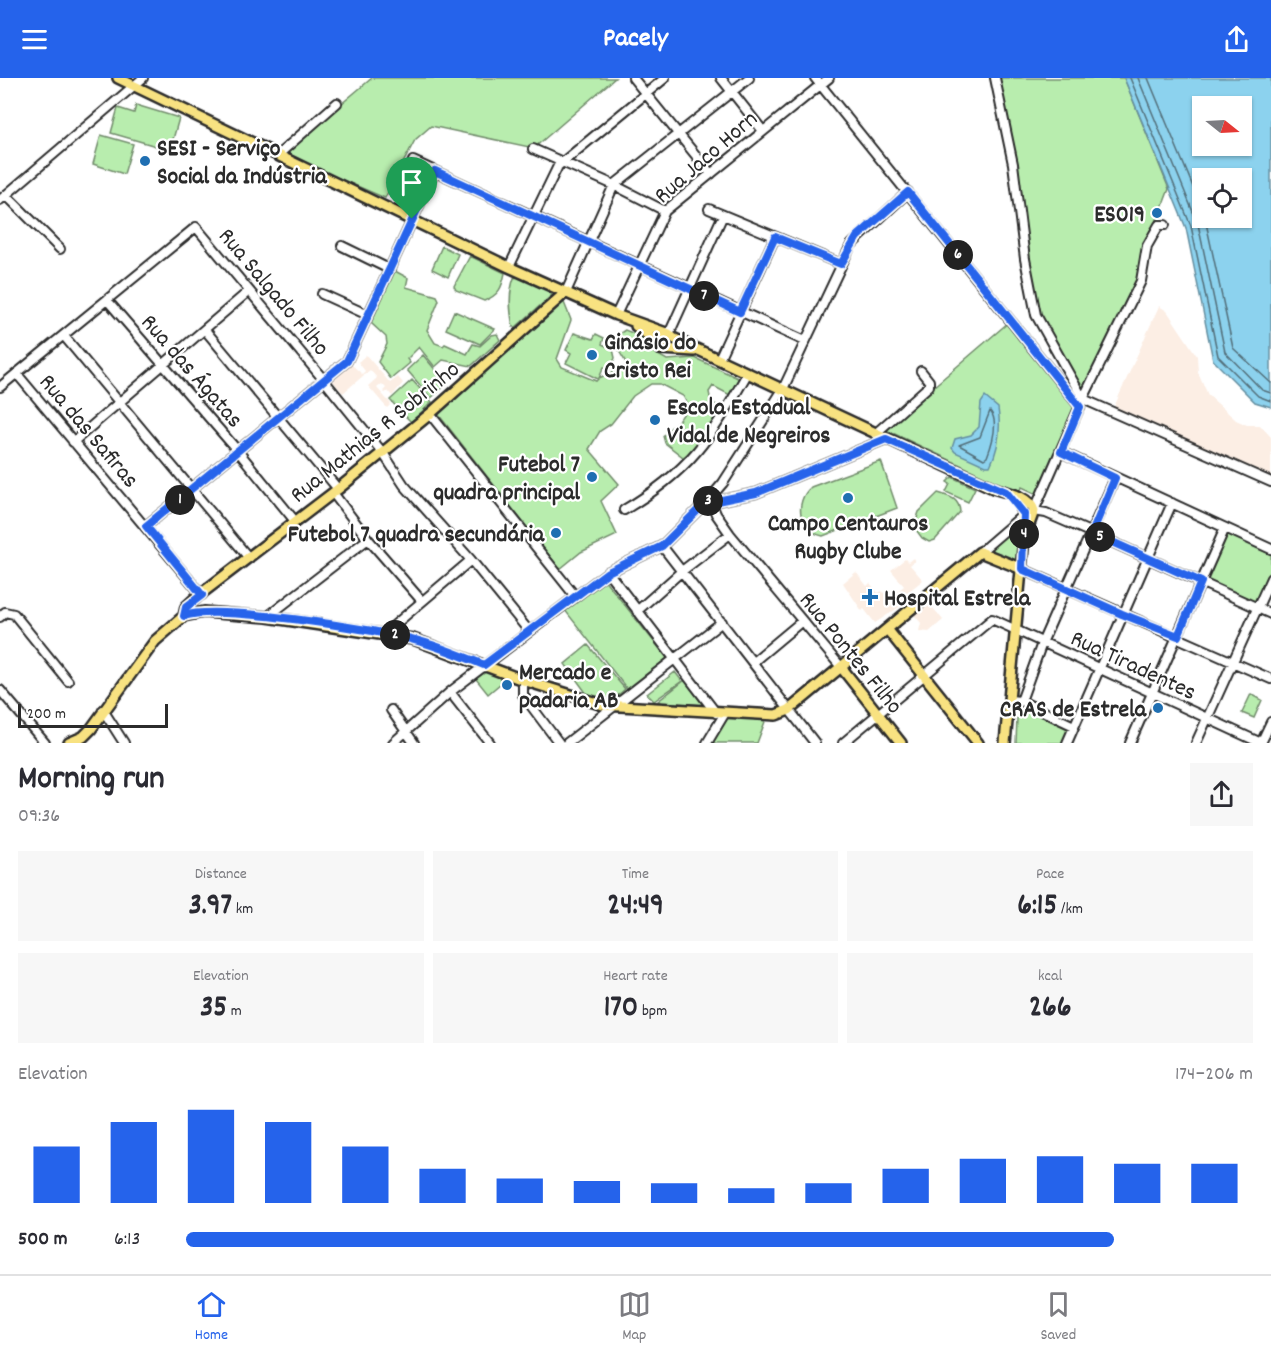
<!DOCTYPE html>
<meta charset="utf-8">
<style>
body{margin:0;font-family:Dekko,sans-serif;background:#f7f7f7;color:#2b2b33;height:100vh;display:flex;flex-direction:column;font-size:22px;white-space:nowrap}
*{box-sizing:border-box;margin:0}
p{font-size:20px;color:#7c7c81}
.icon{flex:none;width:33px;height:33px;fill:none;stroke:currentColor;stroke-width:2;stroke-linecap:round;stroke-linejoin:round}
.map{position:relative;height:665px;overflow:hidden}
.panel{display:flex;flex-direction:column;background:#fff;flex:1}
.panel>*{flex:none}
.needle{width:39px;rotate:108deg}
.fabs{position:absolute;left:1192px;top:18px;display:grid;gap:12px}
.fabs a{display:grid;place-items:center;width:60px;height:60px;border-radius:0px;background:#fff;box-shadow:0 2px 4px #0004;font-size:30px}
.scale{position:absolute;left:18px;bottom:15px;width:150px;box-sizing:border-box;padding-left:6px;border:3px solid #2b2b2b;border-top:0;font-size:16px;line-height:21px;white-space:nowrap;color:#2b2b2b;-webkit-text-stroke:4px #fff;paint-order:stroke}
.pin{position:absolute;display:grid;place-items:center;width:51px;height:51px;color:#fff;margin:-62px -26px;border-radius:50% 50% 50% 0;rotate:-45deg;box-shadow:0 0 6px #0007}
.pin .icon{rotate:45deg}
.km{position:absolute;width:30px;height:30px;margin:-15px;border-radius:50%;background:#222;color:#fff;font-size:16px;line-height:30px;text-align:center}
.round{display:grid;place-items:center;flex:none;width:63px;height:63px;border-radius:0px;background:#f7f7f7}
.overview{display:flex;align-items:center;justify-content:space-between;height:102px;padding:0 18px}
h1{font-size:33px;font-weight:700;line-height:45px}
.stats{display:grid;grid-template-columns:repeat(3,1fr);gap:9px;height:102px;padding:6px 18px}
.stats div{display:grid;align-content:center;border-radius:0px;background:#f7f7f7;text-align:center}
.stats b{font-size:30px;font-weight:700}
.stats small{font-size:16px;font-weight:400}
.stats p{font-size:16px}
.chart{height:168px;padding:12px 18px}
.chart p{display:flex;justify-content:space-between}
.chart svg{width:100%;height:108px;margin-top:6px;stroke:#2563eb;stroke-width:6}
ul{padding:0 18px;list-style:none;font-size:20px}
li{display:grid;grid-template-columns:96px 72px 1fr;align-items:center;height:45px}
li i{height:15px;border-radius:8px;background:#2563eb}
header{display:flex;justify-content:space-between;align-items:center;height:78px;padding:0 18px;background:#2563eb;color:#fff;font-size:27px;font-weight:700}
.menu{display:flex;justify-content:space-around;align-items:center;height:84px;border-top:2px solid #e1e1e2;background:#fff;font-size:16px;color:#7c7c81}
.menu a{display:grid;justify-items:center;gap:3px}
.menu .selected{color:#2563eb}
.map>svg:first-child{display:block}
.built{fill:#fceee4}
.green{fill:#b8edae;stroke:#728c6c;stroke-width:1.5}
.water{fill:#8cd2ee;stroke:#658fa0;stroke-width:1.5;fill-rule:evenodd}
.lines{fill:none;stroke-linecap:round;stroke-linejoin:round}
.shore{stroke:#526e79;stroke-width:1.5}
.minor-casing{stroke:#2b2b2b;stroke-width:12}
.major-casing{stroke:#2b2b2b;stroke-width:14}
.minor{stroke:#fff;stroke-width:8}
.major{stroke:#f8e281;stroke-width:9}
.route-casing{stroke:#fff;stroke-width:12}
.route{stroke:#2563eb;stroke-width:8}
.poi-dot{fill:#1f6fb2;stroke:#fff;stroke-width:2}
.labels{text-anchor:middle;stroke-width:4.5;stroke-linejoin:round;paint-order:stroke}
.poi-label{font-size:24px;font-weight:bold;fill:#2b2b2b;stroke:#fff;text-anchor:start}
.street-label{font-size:24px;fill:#2b2b2b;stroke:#fff}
</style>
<header><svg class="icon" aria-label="menu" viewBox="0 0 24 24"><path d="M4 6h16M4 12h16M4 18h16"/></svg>Pacely<svg class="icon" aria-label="share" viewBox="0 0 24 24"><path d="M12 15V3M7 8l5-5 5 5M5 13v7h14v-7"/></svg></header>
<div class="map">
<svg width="1271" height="665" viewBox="0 0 1271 665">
<rect width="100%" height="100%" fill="#fff"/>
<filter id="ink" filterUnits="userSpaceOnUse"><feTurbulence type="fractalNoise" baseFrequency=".0167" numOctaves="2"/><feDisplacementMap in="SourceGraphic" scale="12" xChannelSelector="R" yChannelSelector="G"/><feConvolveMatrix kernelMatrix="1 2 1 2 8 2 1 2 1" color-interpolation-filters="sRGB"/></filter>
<g filter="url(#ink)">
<path class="built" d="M1159,228L1167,233L1197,278L1198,294L1208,317L1236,342L1247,347H1260L1271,359V399L1114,329Z
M366,277L390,305L398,299L403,305L392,318L388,313L385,315L383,313L386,310L382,306L377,310L391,326L387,330L368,308L377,300L370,292L343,315L332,302L351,286L362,296L365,293L358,284Z
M913,480L915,483L910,487L923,502L908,514L910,517L900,525L901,528L875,545L864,531L862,533L843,505L856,494L867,508L870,505L878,515L882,513L889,520L904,508L891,492L905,481L908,484Z
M929,525L943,542L929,554L919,553L921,545L914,537Z"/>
<path class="green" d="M372,0H615L534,70L431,48L415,62L385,120L282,76Z
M995,0H1124L1169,111L1153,153L1144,192L1083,321L1036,237Z
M136,27L179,40L170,72L111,55L118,30L134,35Z
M101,57L133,66L124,96L93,86Z
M442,168L458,176L448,199L432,191Z
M470,178L505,195C502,210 499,217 484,223L456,212L454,208Z
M395,193L408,200L406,209L437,218L439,222L427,252L435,265L443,268L445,266L467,276L473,266L480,268L492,257L497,256L500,262L471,288L443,282L435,289L419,269L407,281L410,285L391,301L378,284L387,266L386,259L371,245Z
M518,199L548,212L552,217L516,249H513C510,233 508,216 514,200Z
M563,222L571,242L557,281L562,289L596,303L598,301L566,285L571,275L566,272L574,255L593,261L596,256L604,260L602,266L613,271L615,280L609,292L604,289L599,300L627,288C624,275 604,264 625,252L640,258L651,273L667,282L695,280L740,301L730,317L713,308L709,314L711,324L722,330L692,373L683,379L665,365L663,358C674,345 684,342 687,325L683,318L660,306H651L633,318L611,346L600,353L589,371L619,406L601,423L617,457L581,474L560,491L438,336Z
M454,233L495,251L480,266L446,251Z
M1009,244L1077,327L1037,416L1022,409L1020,415L884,351Z
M423,277L447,306L431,320L407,292Z
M412,302L432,324L411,344L390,322Z
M881,383L897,430L823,458C799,453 793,425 811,409Z
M952,399L975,410L968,424L946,414L950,406L947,404Z
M938,415C950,419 959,420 960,434L935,462L929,464L922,460L914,449L919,434Z
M1021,445L1018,486L985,473Z
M1228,455L1271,474V494L1257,526L1206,503Z
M604,501L667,580L627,611L564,531Z
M588,567L625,611L613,622L587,616L565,586Z
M487,593L507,600L488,616L476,601Z
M675,594L682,603L654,623L647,616Z
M685,602L703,627L657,624Z
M1251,616L1262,622L1254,640L1242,635Z
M1024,628L1071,649L1064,665H1016L1017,640Z
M726,639L766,641L757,665H713Z"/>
<path class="water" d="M1124,0H1271V329L1255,324L1213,282L1186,150ZM1242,28V68H1203V28ZM1242,100V140H1203V100Z
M985,319L998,330C1001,350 999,370 990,388H986L955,374L952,370L955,361L971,357L979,349L981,325Z"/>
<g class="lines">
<path class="shore" d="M1130,0L1191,148L1218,278L1258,318L1271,323
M1138,0L1198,146L1225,274L1262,312L1271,315
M1148,0L1203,133
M1205,140L1233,270L1271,305
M990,333C999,343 992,366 987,379L984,381L959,367L980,359Z"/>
<g class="minor-casing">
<path id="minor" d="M633,0L711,96
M721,0L763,53
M815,0L1080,329
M995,0L1013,86L1025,181L1036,237L1083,321
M533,71L614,107L665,133
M279,76L337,25
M413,83L805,263
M6,117L60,171
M0,122L143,0
M709,131L841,186
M1165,147H1159L1147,168L1141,203L1083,321L1034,433L1046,435L1092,455L1271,536
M342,168L389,191
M509,189L558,88L665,0
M566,214L614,107L749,0
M322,216L368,237
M107,222L237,372L295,443
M616,237L665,133L829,0
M205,252L338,411
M669,256L723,137
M64,258L249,480
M719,281L775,159
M17,296L202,517
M0,309L196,149L323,301L383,375L404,407L471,482L528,552
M1083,321L1271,404
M430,336L575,518
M875,356L929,308V303L921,293
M73,364L249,213
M1061,374L1271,471
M333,415L368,461L421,522
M710,420L716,436L730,456L841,589
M712,424L756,415L886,361
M624,432C690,393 710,361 747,296
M146,448L347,283L435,93
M662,468L815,665
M980,474L1024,436
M1022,491L1271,601
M608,494L716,635
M637,533L682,493L730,456
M0,539L5,534L14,536L68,603
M267,539L368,461
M385,555L471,482
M753,584L802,543
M523,602V617L559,665
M0,612L45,665
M450,614L490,665
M1009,622L1021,623L1074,648
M1021,623L1042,565L1115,400
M103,632L124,665
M391,632L414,665
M393,665L450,614L608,494L662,468L710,420L723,405L782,313L851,167L908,114
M567,665L722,544
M707,665L725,635
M843,665L992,541L1261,665
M1067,665L1172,425
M1130,665L1225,450
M1196,665L1271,500
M1261,665L1271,644"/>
</g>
<g class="major-casing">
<path id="major" d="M118,0L509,189L616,237L669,256L673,260L993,410C1006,414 1030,418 1034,433L1024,460
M636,248L657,264
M664,255L657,261L660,271L695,273
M184,538L186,529L198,518L338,411L430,336L566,214
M887,551L978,665
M841,589L901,665
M69,665L83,659L91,651L155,563L184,538L204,534L267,539L413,561L523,602L603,627L776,637L789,632L980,474L1022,491
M1005,665L1024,460L1022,431L1025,426H1031"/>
</g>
<use href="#minor" class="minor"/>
<use href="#major" class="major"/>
</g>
</g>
<g class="lines" filter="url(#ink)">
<g class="route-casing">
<path id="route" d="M435,93L740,234L775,159L841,186L857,159L908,114L1080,329L1061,374L1115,400L1092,455L1201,504L1178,558L1122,536L1022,491L1024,436L1006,414L886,361L756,415L712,424L710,420L662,468L608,494L484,587C460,577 436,567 411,561C371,551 218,526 184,538L186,529L202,517L146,448L347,283Z"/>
</g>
<use href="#route" class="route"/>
</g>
<g class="poi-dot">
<circle cx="145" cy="83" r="6"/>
<circle cx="1157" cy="135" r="6"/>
<circle cx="592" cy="277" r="6"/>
<circle cx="655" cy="342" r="6"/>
<circle cx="592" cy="399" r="6"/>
<circle cx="848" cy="420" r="6"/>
<circle cx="556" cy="455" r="6"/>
<path d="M867 510h6v6h6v6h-6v6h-6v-6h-6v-6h6z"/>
<circle cx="507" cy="607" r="6"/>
<circle cx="1158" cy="630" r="6"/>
</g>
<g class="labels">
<g class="poi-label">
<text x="157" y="77">SESI - Serviço<tspan x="157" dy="28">Social da Indústria</tspan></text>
<text x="1145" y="143" text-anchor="end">ES019</text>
<text x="604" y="271">Ginásio do<tspan x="604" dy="28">Cristo Rei</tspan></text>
<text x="667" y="336">Escola Estadual<tspan x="667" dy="28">Vidal de Negreiros</tspan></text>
<text x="580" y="393" text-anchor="end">Futebol 7<tspan x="580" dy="28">quadra principal</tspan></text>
<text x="848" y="452" text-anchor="middle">Campo Centauros<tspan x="848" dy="28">Rugby Clube</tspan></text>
<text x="544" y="463" text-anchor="end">Futebol 7 quadra secundária</text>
<text x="884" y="527">Hospital Estrela</text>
<text x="519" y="601">Mercado e<tspan x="519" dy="28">padaria AB</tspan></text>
<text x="1146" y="638" text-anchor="end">CRAS de Estrela</text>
</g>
<g class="street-label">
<text transform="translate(705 78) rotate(-41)" y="8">Rua Jaco Horn</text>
<text transform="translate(275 213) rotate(50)" y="8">Rua Salgado Filho</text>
<text transform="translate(193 292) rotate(49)" y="8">Rua das Ágatas</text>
<text transform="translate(90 352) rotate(50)" y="8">Rua das Safiras</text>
<text transform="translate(374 353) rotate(-39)" y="8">Rua Mathias R Sobrinho</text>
<text transform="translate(852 574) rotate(51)" y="8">Rua Pontes Filho</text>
<text transform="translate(1134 586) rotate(25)" y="8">Rua Tiradentes</text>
</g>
</g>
</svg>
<div class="fabs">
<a><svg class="needle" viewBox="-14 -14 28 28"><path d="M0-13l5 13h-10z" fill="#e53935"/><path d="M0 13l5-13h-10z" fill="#7c7c81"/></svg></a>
<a><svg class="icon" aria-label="locate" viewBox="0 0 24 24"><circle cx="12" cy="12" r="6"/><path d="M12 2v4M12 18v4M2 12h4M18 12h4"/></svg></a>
</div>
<div class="scale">200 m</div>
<div class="pin" style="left:412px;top:141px;background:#1e9e55"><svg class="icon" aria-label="arrive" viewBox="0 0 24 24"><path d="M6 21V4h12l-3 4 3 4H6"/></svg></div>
<b class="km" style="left:180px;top:422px">1</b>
<b class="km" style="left:395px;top:557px">2</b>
<b class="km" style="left:708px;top:423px">3</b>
<b class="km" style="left:1024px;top:456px">4</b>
<b class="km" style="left:1100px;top:459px">5</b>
<b class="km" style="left:958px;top:177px">6</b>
<b class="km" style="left:704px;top:218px">7</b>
</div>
<section class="panel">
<div class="overview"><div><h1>Morning run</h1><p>09:36</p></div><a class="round"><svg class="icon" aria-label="share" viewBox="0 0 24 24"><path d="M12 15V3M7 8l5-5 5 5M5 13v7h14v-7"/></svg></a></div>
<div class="stats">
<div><p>Distance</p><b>3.97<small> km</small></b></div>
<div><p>Time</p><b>24:49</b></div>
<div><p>Pace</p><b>6:15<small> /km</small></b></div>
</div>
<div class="stats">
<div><p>Elevation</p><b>35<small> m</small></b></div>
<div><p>Heart rate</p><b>170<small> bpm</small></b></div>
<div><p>kcal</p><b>266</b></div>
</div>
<div class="chart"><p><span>Elevation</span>174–206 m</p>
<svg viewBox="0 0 160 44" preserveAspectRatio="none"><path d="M5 44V21M15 44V11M25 44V6M35 44V11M45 44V21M55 44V30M65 44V34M75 44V35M85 44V36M95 44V38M105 44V36M115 44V30M125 44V26M135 44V25M145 44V28M155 44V28"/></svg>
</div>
<ul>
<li><b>500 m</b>6:13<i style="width:87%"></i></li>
</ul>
</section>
<nav class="menu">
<a class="selected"><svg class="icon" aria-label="home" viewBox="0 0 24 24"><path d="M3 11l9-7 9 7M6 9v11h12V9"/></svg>Home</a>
<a><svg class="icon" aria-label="map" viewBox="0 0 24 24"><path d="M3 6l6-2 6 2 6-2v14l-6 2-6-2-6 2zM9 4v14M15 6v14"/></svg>Map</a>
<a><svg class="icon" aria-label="saved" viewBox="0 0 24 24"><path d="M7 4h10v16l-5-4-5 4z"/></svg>Saved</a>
</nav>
